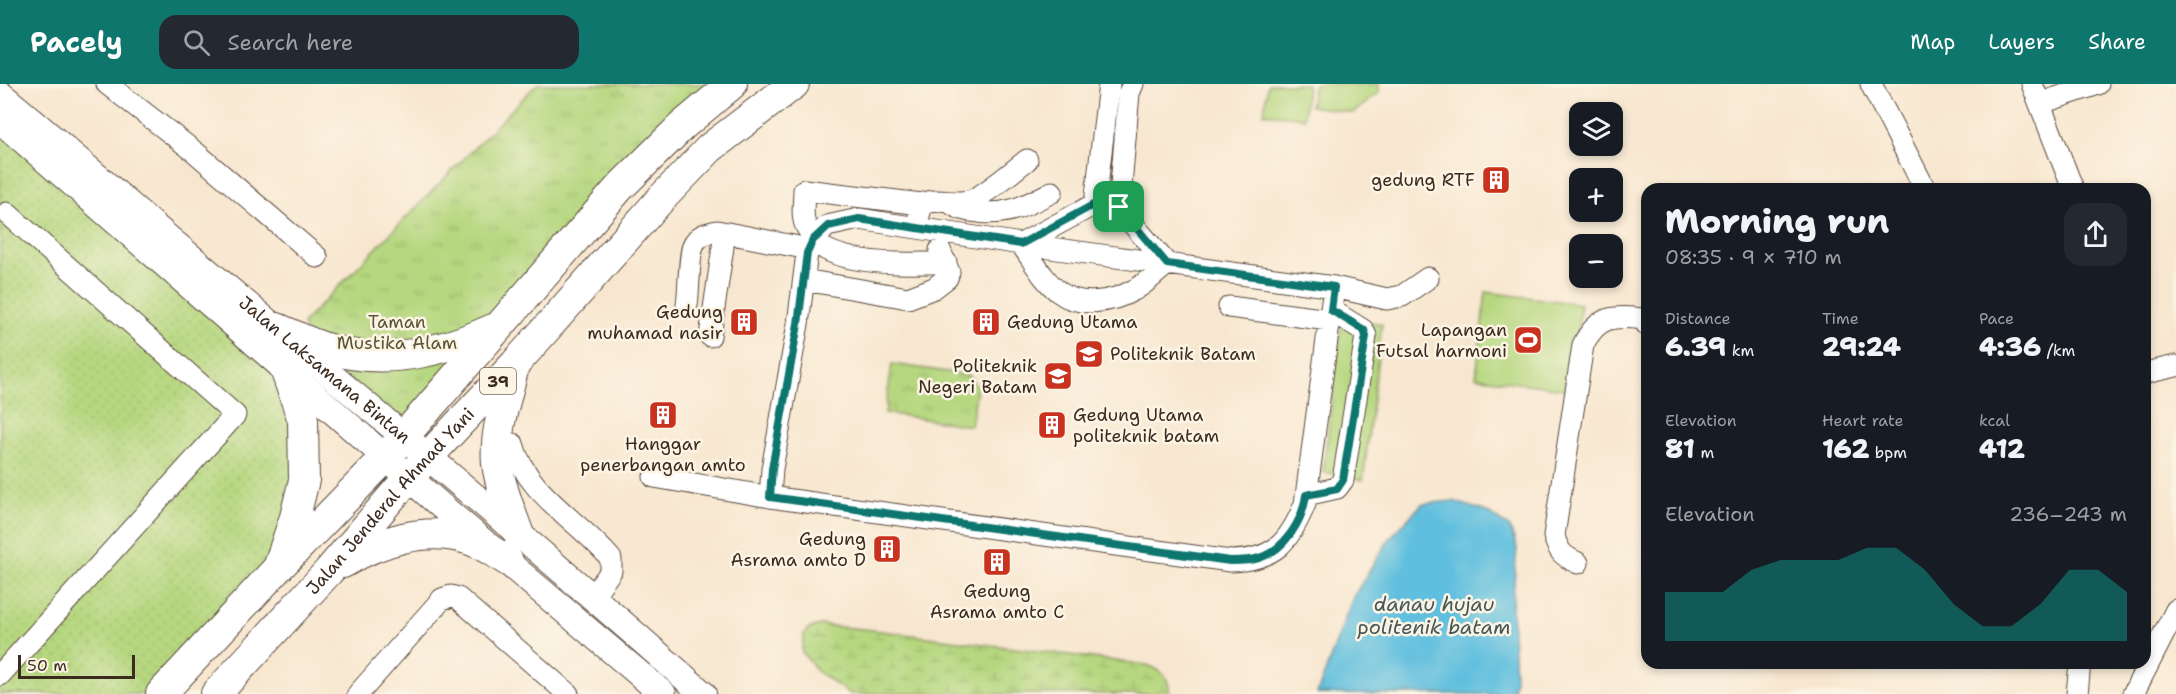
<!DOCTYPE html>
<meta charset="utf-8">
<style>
body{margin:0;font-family:"Shantell Sans",sans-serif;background:#242831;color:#f1f3f6;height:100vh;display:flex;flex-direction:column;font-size:22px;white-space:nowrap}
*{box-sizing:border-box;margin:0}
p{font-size:20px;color:#9ea1a6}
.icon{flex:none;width:33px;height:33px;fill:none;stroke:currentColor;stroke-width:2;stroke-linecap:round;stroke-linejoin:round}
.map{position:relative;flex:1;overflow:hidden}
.details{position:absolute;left:1641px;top:99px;width:510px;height:486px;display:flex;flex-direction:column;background:#171b24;border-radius:18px;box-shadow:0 3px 9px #0003}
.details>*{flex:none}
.fabs{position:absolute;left:1569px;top:18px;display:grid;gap:12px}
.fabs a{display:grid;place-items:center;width:54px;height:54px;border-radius:12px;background:#171b24;box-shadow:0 3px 9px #0003;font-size:30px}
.scale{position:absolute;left:18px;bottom:15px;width:117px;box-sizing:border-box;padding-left:6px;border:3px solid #3b2a1e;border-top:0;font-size:16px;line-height:21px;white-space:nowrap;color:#3b2a1e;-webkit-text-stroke:4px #fcf5e5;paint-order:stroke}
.pin{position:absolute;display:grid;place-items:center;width:51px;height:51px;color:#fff;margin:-26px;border-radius:12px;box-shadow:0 3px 9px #0006}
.round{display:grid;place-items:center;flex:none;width:63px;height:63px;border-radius:18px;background:#242831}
.overview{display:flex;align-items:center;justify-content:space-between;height:102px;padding:0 24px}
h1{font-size:33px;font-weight:800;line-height:45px}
.metrics{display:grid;grid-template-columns:repeat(3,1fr);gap:9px;height:102px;padding:6px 24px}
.metrics div{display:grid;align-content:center}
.metrics b{font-size:26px;font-weight:800}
.metrics small{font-size:16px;font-weight:400}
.metrics p{font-size:16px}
.chart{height:168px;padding:12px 24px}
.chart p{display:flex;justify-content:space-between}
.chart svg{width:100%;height:108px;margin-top:6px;fill:#0f766e;opacity:.7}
header{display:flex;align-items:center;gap:36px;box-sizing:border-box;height:84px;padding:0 30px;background:#0f766e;color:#fff}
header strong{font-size:28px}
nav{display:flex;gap:33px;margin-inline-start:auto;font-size:21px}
.search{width:420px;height:54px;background:#242831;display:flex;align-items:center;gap:15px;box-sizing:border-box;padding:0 21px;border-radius:18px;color:#9ea1a6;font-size:22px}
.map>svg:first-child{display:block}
.grass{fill:url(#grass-dots);stroke:#78804e;stroke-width:1.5}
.wetland{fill:url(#wetland-marsh);stroke:#78804e;stroke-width:1.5}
.park{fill:url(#park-tufts);stroke:#78804e;stroke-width:1.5}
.garden{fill:#b6d77f;stroke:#78804e;stroke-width:1.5}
.water{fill:#60bfde;stroke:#4e747e;stroke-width:1.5}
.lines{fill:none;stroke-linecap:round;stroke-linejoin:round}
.minor-casing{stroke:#574639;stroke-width:23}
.major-casing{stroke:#574639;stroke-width:28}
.highway-casing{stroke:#574639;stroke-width:32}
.minor{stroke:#fff;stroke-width:21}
.major{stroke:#fff;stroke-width:26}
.highway{stroke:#fff;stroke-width:30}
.route-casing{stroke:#fff;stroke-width:12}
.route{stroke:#0f766e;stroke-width:8}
.labels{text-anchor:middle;stroke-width:5;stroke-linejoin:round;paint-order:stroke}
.shield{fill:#fcf5e5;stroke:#75675a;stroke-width:1.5}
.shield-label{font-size:16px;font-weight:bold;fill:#3b2a1e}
.poi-label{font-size:18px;fill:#3b2a1e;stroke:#fcf5e5;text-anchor:end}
.park-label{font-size:18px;fill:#5a5536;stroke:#fcf5e5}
.street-label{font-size:18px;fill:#3b2a1e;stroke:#fcf5e5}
.water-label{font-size:20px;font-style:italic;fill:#465758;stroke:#fcf5e5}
</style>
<header>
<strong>Pacely</strong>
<div class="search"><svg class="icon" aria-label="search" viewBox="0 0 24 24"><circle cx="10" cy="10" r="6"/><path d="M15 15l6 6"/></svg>Search here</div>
<nav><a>Map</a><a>Layers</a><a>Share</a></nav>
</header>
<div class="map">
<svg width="2176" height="610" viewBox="0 0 2176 610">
<defs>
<pattern id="grass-dots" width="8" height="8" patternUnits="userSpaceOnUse" patternTransform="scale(1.5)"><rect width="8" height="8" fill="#b6d77f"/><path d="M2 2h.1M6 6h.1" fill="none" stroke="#9db96d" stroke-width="1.8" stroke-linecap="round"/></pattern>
<pattern id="wetland-marsh" width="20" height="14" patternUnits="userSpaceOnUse" patternTransform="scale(1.5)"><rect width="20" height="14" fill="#b6d77f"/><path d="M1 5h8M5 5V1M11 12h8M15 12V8" fill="none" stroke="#9db96d"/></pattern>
<pattern id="park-tufts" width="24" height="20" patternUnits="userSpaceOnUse" patternTransform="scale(1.5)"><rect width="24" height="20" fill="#b6d77f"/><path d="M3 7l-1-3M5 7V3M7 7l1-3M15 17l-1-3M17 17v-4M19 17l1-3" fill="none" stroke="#9db96d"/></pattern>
</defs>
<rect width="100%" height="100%" fill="#fcf5e5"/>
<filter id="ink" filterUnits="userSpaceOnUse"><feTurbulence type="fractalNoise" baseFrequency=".0167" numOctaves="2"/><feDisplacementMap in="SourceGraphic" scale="12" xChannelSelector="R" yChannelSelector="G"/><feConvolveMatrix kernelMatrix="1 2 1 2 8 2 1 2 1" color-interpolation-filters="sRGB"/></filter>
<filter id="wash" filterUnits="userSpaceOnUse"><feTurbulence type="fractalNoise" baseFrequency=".008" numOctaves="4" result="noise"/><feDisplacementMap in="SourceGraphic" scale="24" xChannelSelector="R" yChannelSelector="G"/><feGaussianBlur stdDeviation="1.35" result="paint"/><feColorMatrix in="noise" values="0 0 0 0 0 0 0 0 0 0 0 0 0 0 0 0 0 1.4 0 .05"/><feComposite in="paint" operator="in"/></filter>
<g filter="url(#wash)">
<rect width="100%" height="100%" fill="#f8e7d0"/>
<path class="grass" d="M0,48L275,287L288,310L297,448L168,610H0Z"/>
<path class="wetland" d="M820,541L873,546L1147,581C1163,587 1170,593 1169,610H850L818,588L802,568C803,551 802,545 820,541Z"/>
<path class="park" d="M537,0H732L405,352L323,283L302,240Z
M892,280L968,291L977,303L971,342L885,329Z"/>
<path class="garden" d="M1268,0H1307L1304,34L1264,29Z
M1314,0H1379V9L1353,29L1310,22Z
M1486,208L1581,220L1570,306L1476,293Z
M1342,234L1382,240L1363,396L1323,388Z"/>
<path class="water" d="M1453,417L1487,428L1510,444L1517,464L1512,522L1515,596L1512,610H1317L1353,513L1390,454L1422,420Z"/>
</g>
<g filter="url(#ink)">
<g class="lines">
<g class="minor-casing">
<path id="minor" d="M107,0L195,68L317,173
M1871,0L1925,105
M2032,0L2073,105
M2041,19L2098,0
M922,120L804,106C804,117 801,133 806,142C810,150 819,162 827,166C857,181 913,180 946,178
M952,120C960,126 970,127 979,128C1009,132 1026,121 1052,108
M1095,120L1109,0
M1119,124L1129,9L1133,0
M919,132L922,120C937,113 953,121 969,117C983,113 1014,86 1027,76
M1021,160L1095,120L1119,124L1167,180
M1021,160C1033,176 1043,196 1059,208C1080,224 1113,218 1134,206C1146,200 1157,188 1167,180
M804,196L908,214L934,204L947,194L949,188L940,166
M687,221C689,209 689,170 693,162C697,151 707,149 717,147L809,165
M1229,223L1329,236
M710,252L725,149
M2145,289L2176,282
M513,360C526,410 579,436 611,475V487L593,512
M654,393L770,413L1230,477C1274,476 1289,459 1305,420L1334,203
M1306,411L1337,404L1343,396L1366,252L1363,246L1331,226
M770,413L772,385L798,240L807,169L813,156L827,142L859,135L1021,160L1334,203L1387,215L1402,212L1428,194
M1578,479C1563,472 1559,469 1554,452L1583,261C1597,232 1614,231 1643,235L1647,241
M0,591L235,331L7,129
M358,610L442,515L451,512L458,514L568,610
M2077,610L2080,579
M2133,610L2176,526"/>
</g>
<g class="major-casing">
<g id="major">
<path id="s1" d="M0,10C61,60 120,113 180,164C355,312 532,458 703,610"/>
<path d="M0,36L447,427L663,610"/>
</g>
</g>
<g class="highway-casing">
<g id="highway">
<path d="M277,244C294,251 311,260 329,265C384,282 442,268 493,245"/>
<path d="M514,282C507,313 494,347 497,379C500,404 511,428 519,451"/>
<path d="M280,478L295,433L304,396L303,336L285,285"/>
<path d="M343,479C379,457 426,442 467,455C482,459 496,470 508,477"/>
<path d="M161,610L276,486L386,373L620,103L682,42L732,0"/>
<path id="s2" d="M216,610L328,488L409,393L515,280L660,116L710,64L794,0"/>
</g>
</g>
<use href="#minor" class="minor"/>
<use href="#major" class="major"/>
<use href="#highway" class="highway"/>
</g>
</g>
<g class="lines" filter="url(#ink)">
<g class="route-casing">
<path id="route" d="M1095,120L1119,123L1167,180L1334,203L1331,226L1364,246L1366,252L1343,396L1337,405L1306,411C1303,436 1285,466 1259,474C1250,477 1240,477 1230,477L770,413L772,385L798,240L807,169L813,156L828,142L859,135L1021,160Z"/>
</g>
<use href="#route" class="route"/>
</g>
<defs>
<g id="building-square" transform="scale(1.5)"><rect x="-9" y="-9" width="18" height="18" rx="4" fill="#c8321e" stroke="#fcf5e5"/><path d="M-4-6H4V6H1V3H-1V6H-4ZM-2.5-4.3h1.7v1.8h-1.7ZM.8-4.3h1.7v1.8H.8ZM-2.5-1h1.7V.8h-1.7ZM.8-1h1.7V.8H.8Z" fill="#fff"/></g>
<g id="stadium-square" transform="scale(1.5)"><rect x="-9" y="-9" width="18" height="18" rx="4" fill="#c8321e" stroke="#fcf5e5"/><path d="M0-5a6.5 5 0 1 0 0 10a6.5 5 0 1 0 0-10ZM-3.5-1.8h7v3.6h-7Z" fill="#fff"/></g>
<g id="university-square" transform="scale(1.5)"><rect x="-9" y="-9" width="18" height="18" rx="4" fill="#c8321e" stroke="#fcf5e5"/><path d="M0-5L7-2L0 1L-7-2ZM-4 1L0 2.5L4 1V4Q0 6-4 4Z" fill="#fff"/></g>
</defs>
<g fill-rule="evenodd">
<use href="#building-square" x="1496" y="96"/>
<use href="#building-square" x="744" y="238"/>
<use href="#building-square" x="986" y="238"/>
<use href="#stadium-square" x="1528" y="256"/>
<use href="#university-square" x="1089" y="270"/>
<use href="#university-square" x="1058" y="292"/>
<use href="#building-square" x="663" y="331"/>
<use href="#building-square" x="1052" y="341"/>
<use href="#building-square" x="887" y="465"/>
<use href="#building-square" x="997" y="478"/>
</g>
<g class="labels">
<rect class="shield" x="480" y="284" width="36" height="26" rx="4.5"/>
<g class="shield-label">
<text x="498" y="303">39</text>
</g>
<g class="poi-label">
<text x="1475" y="102">gedung RTF</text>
<text x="723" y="234">Gedung<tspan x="723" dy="21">muhamad nasir</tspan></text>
<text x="1007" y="244" text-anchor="start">Gedung Utama</text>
<text x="1507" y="252">Lapangan<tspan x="1507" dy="21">Futsal harmoni</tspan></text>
<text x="1110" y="276" text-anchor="start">Politeknik Batam</text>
<text x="1037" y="288">Politeknik<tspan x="1037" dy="21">Negeri Batam</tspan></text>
<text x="1073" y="337" text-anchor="start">Gedung Utama<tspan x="1073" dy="21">politeknik batam</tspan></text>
<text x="663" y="366" text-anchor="middle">Hanggar<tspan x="663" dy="21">penerbangan amto</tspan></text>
<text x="866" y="461">Gedung<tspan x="866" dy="21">Asrama amto D</tspan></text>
<text x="997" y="513" text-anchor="middle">Gedung<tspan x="997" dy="21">Asrama amto C</tspan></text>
</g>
<g class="park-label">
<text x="397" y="244">Taman<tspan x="397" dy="21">Mustika Alam</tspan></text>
</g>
<g class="street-label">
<text dy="6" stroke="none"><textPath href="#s1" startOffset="426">Jalan Laksamana Bintan</textPath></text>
<text dy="6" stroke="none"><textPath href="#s2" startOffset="260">Jalan Jenderal Ahmad Yani</textPath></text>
</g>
<g class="water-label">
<text x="1434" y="527">danau hujau<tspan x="1434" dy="23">politenik batam</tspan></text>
</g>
</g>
</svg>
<div class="fabs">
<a><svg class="icon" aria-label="layers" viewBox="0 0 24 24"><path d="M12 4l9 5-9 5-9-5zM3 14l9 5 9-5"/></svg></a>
<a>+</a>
<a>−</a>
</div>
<div class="scale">50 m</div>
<div class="pin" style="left:1119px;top:123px;background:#1e9e55"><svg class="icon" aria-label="arrive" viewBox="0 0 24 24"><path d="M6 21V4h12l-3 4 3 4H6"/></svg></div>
<section class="details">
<div class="overview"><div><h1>Morning run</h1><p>08:35 · 9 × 710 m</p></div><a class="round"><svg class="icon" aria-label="share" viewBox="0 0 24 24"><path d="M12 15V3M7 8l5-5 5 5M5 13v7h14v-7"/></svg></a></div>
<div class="metrics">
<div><p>Distance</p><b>6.39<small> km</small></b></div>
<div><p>Time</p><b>29:24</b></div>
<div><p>Pace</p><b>4:36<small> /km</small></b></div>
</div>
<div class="metrics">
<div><p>Elevation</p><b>81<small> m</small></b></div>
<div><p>Heart rate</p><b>162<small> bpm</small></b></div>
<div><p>kcal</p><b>412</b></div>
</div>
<div class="chart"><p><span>Elevation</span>236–243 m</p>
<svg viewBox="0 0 160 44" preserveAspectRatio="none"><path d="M0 44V24L10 24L20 24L30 15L40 11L50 11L60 11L70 6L80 6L90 15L100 29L110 38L120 38L130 29L140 15L150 15L160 24V44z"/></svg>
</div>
</section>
</div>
